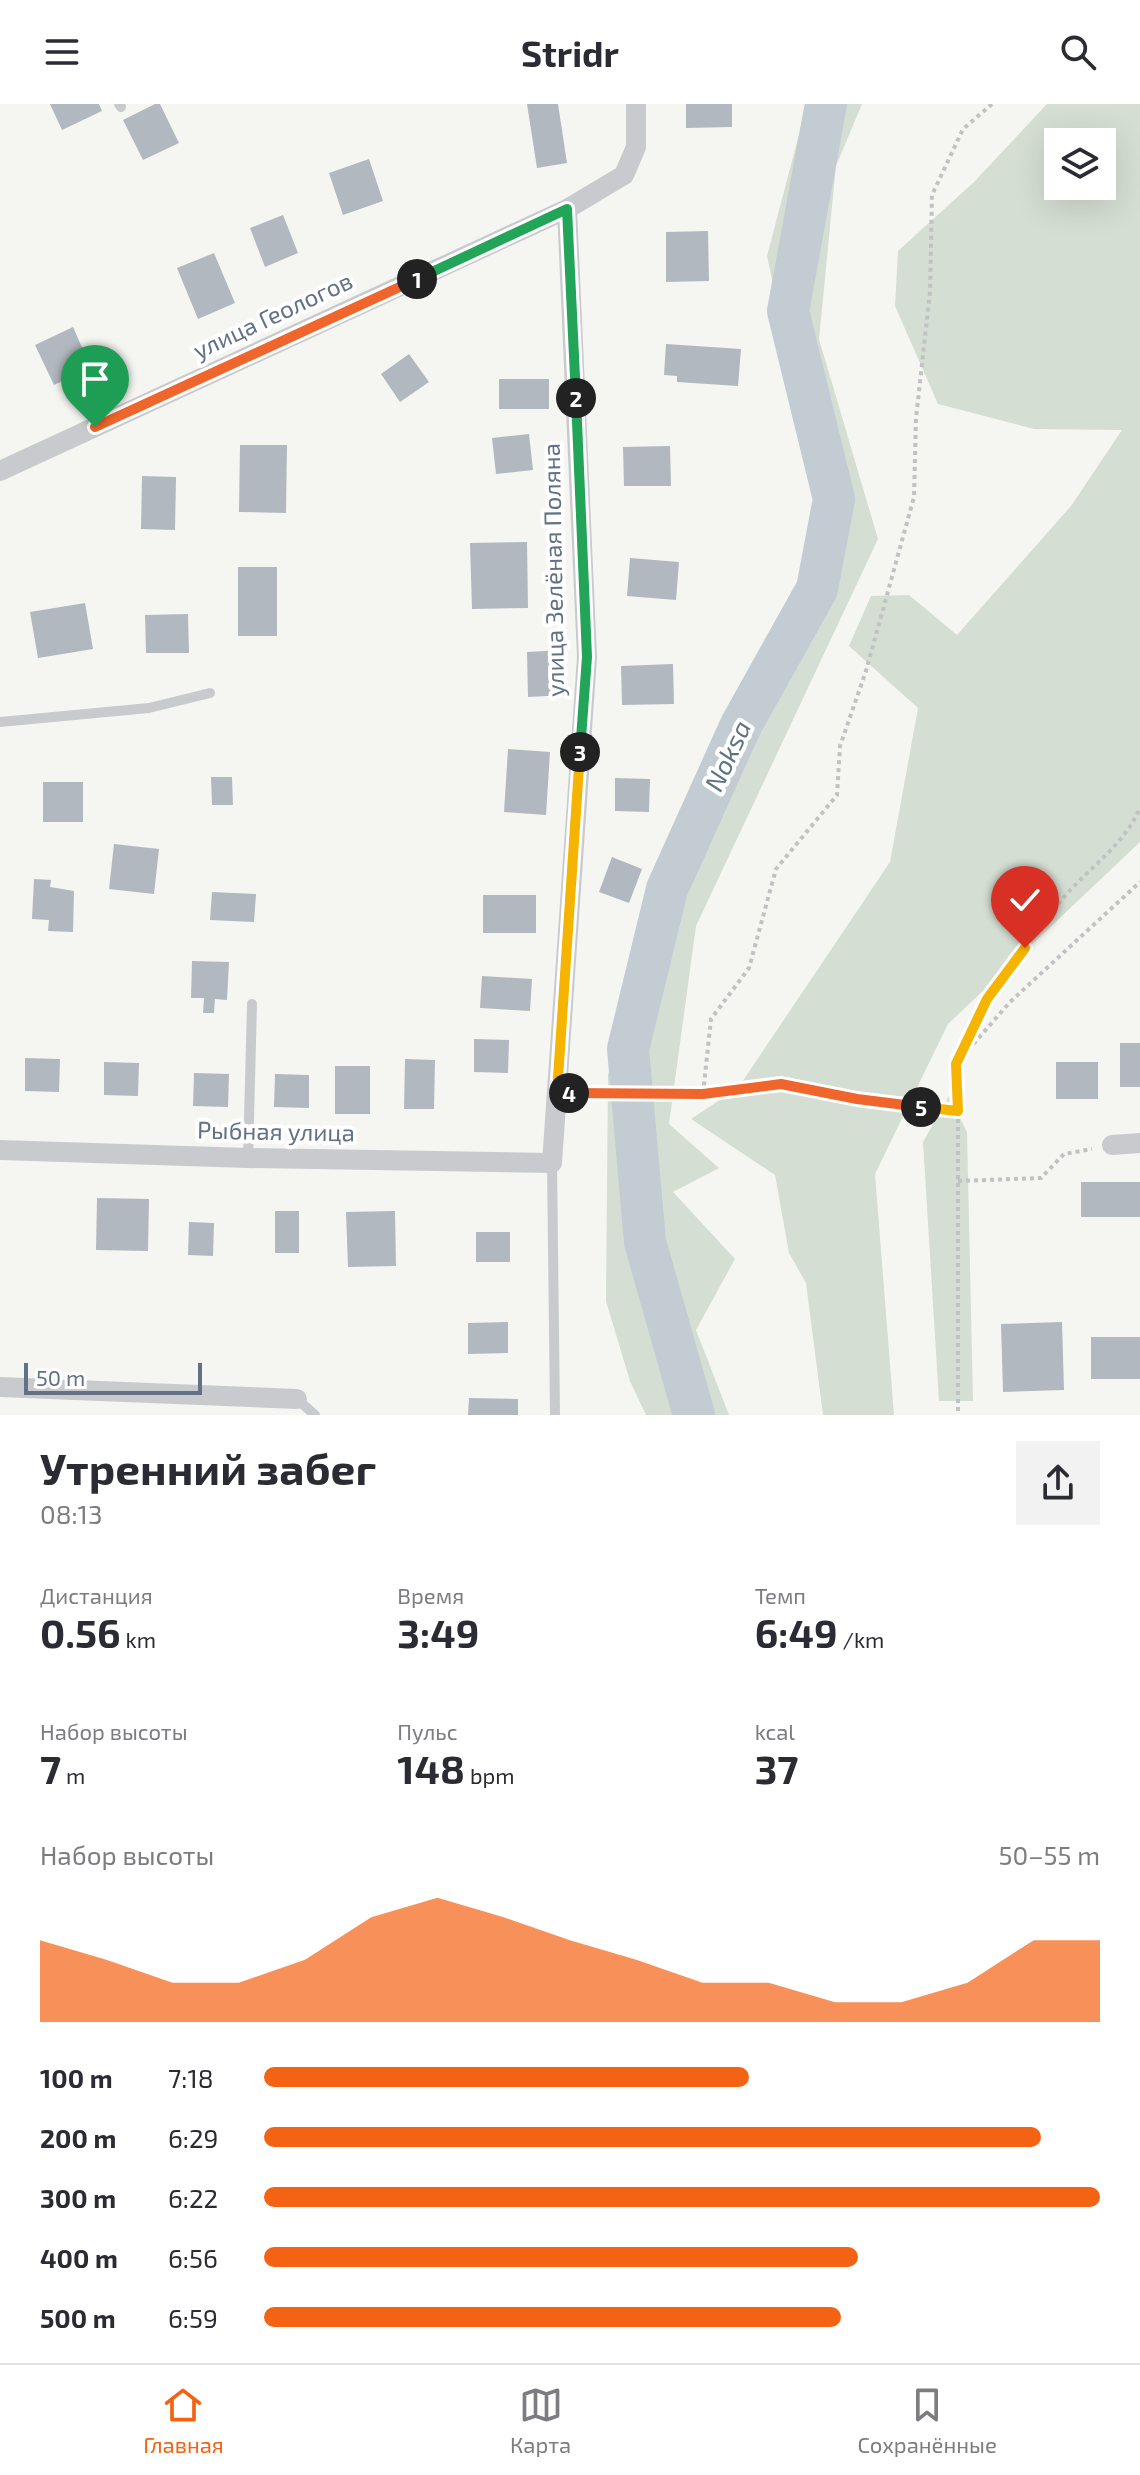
<!DOCTYPE html>
<html lang="ru">
<meta charset="utf-8">
<style>
body{margin:0;font-family:"Exo 2",sans-serif;background:#f2f2f3;color:#2b2b33;height:100vh;display:flex;flex-direction:column;font-size:30px;white-space:nowrap}
*{box-sizing:border-box;margin:0}
p{font-size:26px;color:#7c7c81}
.icon{flex:none;width:44px;height:44px;fill:none;stroke:currentColor;stroke-width:2;stroke-linecap:round;stroke-linejoin:round}
.map{position:relative;height:1311px;overflow:hidden}
.drawer{display:flex;flex-direction:column;background:#fff;flex:1}
.drawer>*{flex:none}
.fabs{position:absolute;left:1044px;top:24px;display:grid;gap:16px}
.fabs a{display:grid;place-items:center;width:72px;height:72px;border-radius:0px;background:#fff;box-shadow:0 8px 32px #0002;font-size:40px}
.scale{position:absolute;left:24px;bottom:20px;width:178px;box-sizing:border-box;padding-left:8px;border:4px solid #627186;border-top:0;font-size:22px;line-height:28px;white-space:nowrap;color:#627186;-webkit-text-stroke:6px #fff;paint-order:stroke}
.pin{position:absolute;display:grid;place-items:center;width:68px;height:68px;color:#fff;margin:-82px -34px;border-radius:50% 50% 50% 0;rotate:-45deg;box-shadow:0 0 8px #0007}
.pin .icon{rotate:45deg}
.km{position:absolute;width:40px;height:40px;margin:-20px;border-radius:50%;background:#222;color:#fff;font-size:22px;line-height:40px;text-align:center}
.round{display:grid;place-items:center;flex:none;width:84px;height:84px;border-radius:0px;background:#f2f2f3}
.headline{display:flex;align-items:center;justify-content:space-between;height:136px;padding:0 40px}
h1{font-size:44px;font-weight:700;line-height:60px}
.metrics{display:grid;grid-template-columns:repeat(3,1fr);gap:12px;height:136px;padding:8px 40px}
.metrics div{display:grid;align-content:center}
.metrics b{font-size:40px;font-weight:700}
.metrics small{font-size:22px;font-weight:400}
.metrics p{font-size:22px}
.chart{height:224px;padding:16px 40px}
.chart p{display:flex;justify-content:space-between}
.chart svg{width:100%;height:144px;margin-top:8px;fill:#f46213;opacity:.7}
ul{padding:0 40px;list-style:none;font-size:26px}
li{display:grid;grid-template-columns:128px 96px 1fr;align-items:center;height:60px}
li i{height:20px;border-radius:10px;background:#f46213}
header{display:flex;justify-content:space-between;align-items:center;height:104px;padding:0 40px;background:#fff;font-size:36px;font-weight:700}
.tab-bar{display:flex;justify-content:space-around;align-items:center;height:112px;border-top:2px solid #e1e1e2;background:#fff;font-size:22px;color:#7c7c81}
.tab-bar a{display:grid;justify-items:center;gap:4px}
.tab-bar .on{color:#f46213}
.map>svg:first-child{display:block}
.green{fill:#d5ded2;fill-rule:evenodd}
.lines{fill:none;stroke-linecap:round;stroke-linejoin:round}
.river{stroke:#c2ccd2;stroke-width:42}
.building{fill:#b2b8bf}
.path{stroke:#c0c2c4;stroke-width:4;stroke-dasharray:4 4;stroke-linecap:butt}
.service{stroke:#c8cace;stroke-width:10}
.minor{stroke:#c8cace;stroke-width:20}
.split-1-casing{stroke:#fff;stroke-width:16}
.split-2-casing{stroke:#fff;stroke-width:16}
.split-3-casing{stroke:#fff;stroke-width:16}
.split-4-casing{stroke:#fff;stroke-width:16}
.split-5-casing{stroke:#fff;stroke-width:16}
.split-6-casing{stroke:#fff;stroke-width:16}
.split-1{stroke:#f0652b;stroke-width:10}
.split-2{stroke:#22a559;stroke-width:10}
.split-3{stroke:#22a559;stroke-width:10}
.split-4{stroke:#f5b400;stroke-width:10}
.split-5{stroke:#f0652b;stroke-width:10}
.split-6{stroke:#f5b400;stroke-width:10}
.labels{text-anchor:middle;stroke-width:8;stroke-linejoin:round;paint-order:stroke}
.street-label{font-size:24px;fill:#627186;stroke:#fff}
.water-label{font-size:26px;font-style:italic;fill:#5d7483;stroke:#fff}
</style>
<header><svg class="icon" aria-label="menu" viewBox="0 0 24 24"><path d="M4 6h16M4 12h16M4 18h16"/></svg>Stridr<svg class="icon" aria-label="search" viewBox="0 0 24 24"><circle cx="10" cy="10" r="6"/><path d="M15 15l6 6"/></svg></header>
<div class="map">
<svg width="1140" height="1311" viewBox="0 0 1140 1311">
<rect width="100%" height="100%" fill="#f5f6f1"/>
<path class="green" d="M807,0H862L836,62L819,235L878,435L696,822L669,1020L719,1064L673,1088L735,1155L696,1226L729,1311H646L630,1277L606,1197L608,971L660,783L736,609L803,487L819,397L767,152Z
M1047,0H1140V738L948,920L875,1070L894,1311H823L806,1179L789,1149L775,1071L691,1015L738,984L890,758L918,604L849,542L871,492L909,491L957,531L1071,402L1122,326L1034,325L938,300L895,202L898,147L974,78ZM1058,38H1102V82H1058Z
M949,992L967,1028L973,1297H939L923,1038Z"/>
<g class="lines">
<path class="river" d="M694,1311L645,1138L628,945L667,785L741,621L817,485L834,395L788,207L826,0"/>
</g>
<path class="building" d="M50,0H99L102,7L62,26Z
M155,0H160L179,39L143,56L123,16Z
M527,0H558L567,59L537,64Z
M686,0H732V23L686,24Z
M369,55L383,97L343,111L329,69Z
M283,111L298,149L265,163L250,124Z
M708,127L709,177L666,178V128Z
M214,149L235,199L198,215L177,164Z
M73,223L91,264L54,281L35,241Z
M666,240L741,245L738,282L677,278V272L664,271Z
M409,250L429,278L400,298L381,270Z
M499,275H549V305H499Z
M529,330L533,366L496,370L492,334Z
M240,341H287L286,409L239,408Z
M670,342L671,382H624L623,343Z
M142,372L176,373L175,426L141,425Z
M527,438L528,504L472,505L470,439Z
M630,454L679,458L676,496L627,492Z
M238,463H277V532H238Z
M85,499L93,545L38,554L30,508Z
M188,510L189,549H146L145,511Z
M565,546L567,591L528,593L527,548Z
M673,560L674,600L622,601L621,562Z
M508,645L550,648L546,711L504,708Z
M211,673H232L233,701H212Z
M615,674L650,675L649,708L615,707Z
M43,678H83V718H43Z
M114,740L159,745L154,790L109,785Z
M612,753L642,765L629,799L599,788Z
M34,775L51,776L50,783L74,787L73,828L48,827L49,816L32,815Z
M212,788L256,790L254,818L210,816Z
M483,791H536V829H483Z
M192,857L229,858L227,896L215,895L214,909H203L204,894H191Z
M482,872L532,875L530,907L480,904Z
M474,935L509,936L508,969L474,968Z
M1120,939H1140V983H1120Z
M25,954L60,955L59,988L25,987Z
M405,955L435,956L434,1005H404Z
M104,958L139,959L138,992L104,991Z
M1056,958H1098V995H1056Z
M335,962H370V1010H335Z
M194,969L229,970L228,1003L193,1002Z
M275,970L309,971V1004L274,1003Z
M1081,1078H1140V1113H1081Z
M97,1094L149,1095L148,1147L96,1146Z
M275,1107H299V1149H275Z
M395,1107L396,1162L348,1163L346,1108Z
M189,1118L214,1119L213,1152L188,1151Z
M476,1128H510V1158H476Z
M508,1218V1249L468,1250V1219Z
M1062,1218L1064,1286L1003,1288L1001,1220Z
M1091,1233H1140V1275H1091Z
M469,1294L518,1295V1311H468Z"/>
<g class="lines">
<path class="path" d="M992,0L963,25L932,91L930,188L916,314L914,393L866,567L840,642L837,691L776,765L749,864L711,915L703,990L781,980L857,995L958,1007L956,960L1010,898L1140,778
M958,954C987,896 1021,841 1064,793C1090,763 1124,741 1140,704
M579,989L702,990
M958,1007V1311
M958,1077L1041,1074L1064,1050L1092,1045"/>
<path class="service" d="M119,0L121,3
M0,618L149,604L210,589
M248,1054L252,900
M552,1059L555,1311
M297,1295L315,1311"/>
<path class="minor" d="M0,367L567,105
M1112,1041L1140,1039
M0,1046L248,1054L552,1059L587,553L567,105L624,71L636,43V0
M0,1283L297,1295"/>
</g>
<g class="lines">
<g class="split-1-casing">
<path id="split-1" d="M95,323L417,175"/>
</g>
<g class="split-2-casing">
<path id="split-2" d="M417,175L567,105L576,294"/>
</g>
<g class="split-3-casing">
<path id="split-3" d="M576,294L587,553L580,648"/>
</g>
<g class="split-4-casing">
<path id="split-4" d="M569,989H557L580,648"/>
</g>
<g class="split-5-casing">
<path id="split-5" d="M569,989L703,990L781,980L857,995L921,1003"/>
</g>
<g class="split-6-casing">
<path id="split-6" d="M921,1003L958,1007L956,960L987,895L1025,844"/>
</g>
<use href="#split-1" class="split-1"/>
<use href="#split-2" class="split-2"/>
<use href="#split-3" class="split-3"/>
<use href="#split-4" class="split-4"/>
<use href="#split-5" class="split-5"/>
<use href="#split-6" class="split-6"/>
</g>
<g class="labels">
<g class="street-label">
<text transform="translate(273 212) rotate(-25)" y="8">улица Геологов</text>
<text transform="translate(554 466) rotate(-91)" y="8">улица Зелёная Поляна</text>
<text transform="translate(276 1028) rotate(1)" y="8">Рыбная улица</text>
</g>
<g class="water-label">
<text transform="translate(728 652) rotate(-65)" y="9">Noksa</text>
</g>
</g>
</svg>
<div class="fabs">
<a><svg class="icon" aria-label="layers" viewBox="0 0 24 24"><path d="M12 4l9 5-9 5-9-5zM3 14l9 5 9-5"/></svg></a>
</div>
<div class="scale">50 m</div>
<div class="pin" style="left:95px;top:323px;background:#1e9e55"><svg class="icon" aria-label="arrive" viewBox="0 0 24 24"><path d="M6 21V4h12l-3 4 3 4H6"/></svg></div>
<div class="pin" style="left:1025px;top:844px;background:#d93025"><svg class="icon" aria-label="check" viewBox="0 0 24 24"><path d="M5 12l5 5 9-10"/></svg></div>
<b class="km" style="left:417px;top:175px">1</b>
<b class="km" style="left:576px;top:294px">2</b>
<b class="km" style="left:580px;top:648px">3</b>
<b class="km" style="left:569px;top:989px">4</b>
<b class="km" style="left:921px;top:1003px">5</b>
</div>
<section class="drawer">
<div class="headline"><div><h1>Утренний забег</h1><p>08:13</p></div><a class="round"><svg class="icon" aria-label="share" viewBox="0 0 24 24"><path d="M12 15V3M7 8l5-5 5 5M5 13v7h14v-7"/></svg></a></div>
<div class="metrics">
<div><p>Дистанция</p><b>0.56<small> km</small></b></div>
<div><p>Время</p><b>3:49</b></div>
<div><p>Темп</p><b>6:49<small> /km</small></b></div>
</div>
<div class="metrics">
<div><p>Набор высоты</p><b>7<small> m</small></b></div>
<div><p>Пульс</p><b>148<small> bpm</small></b></div>
<div><p>kcal</p><b>37</b></div>
</div>
<div class="chart"><p><span>Набор высоты</span>50–55 m</p>
<svg viewBox="0 0 160 44" preserveAspectRatio="none"><path d="M0 44V19L10 25L20 32L30 32L40 25L50 12L60 6L70 12L80 19L90 25L100 32L110 32L120 38L130 38L140 32L150 19L160 19V44z"/></svg>
</div>
<ul>
<li><b>100 m</b>7:18<i style="width:58%"></i></li>
<li><b>200 m</b>6:29<i style="width:93%"></i></li>
<li><b>300 m</b>6:22<i style="width:100%"></i></li>
<li><b>400 m</b>6:56<i style="width:71%"></i></li>
<li><b>500 m</b>6:59<i style="width:69%"></i></li>
</ul>
</section>
<nav class="tab-bar">
<a class="on"><svg class="icon" aria-label="home" viewBox="0 0 24 24"><path d="M3 11l9-7 9 7M6 9v11h12V9"/></svg>Главная</a>
<a><svg class="icon" aria-label="map" viewBox="0 0 24 24"><path d="M3 6l6-2 6 2 6-2v14l-6 2-6-2-6 2zM9 4v14M15 6v14"/></svg>Карта</a>
<a><svg class="icon" aria-label="saved" viewBox="0 0 24 24"><path d="M7 4h10v16l-5-4-5 4z"/></svg>Сохранённые</a>
</nav>
